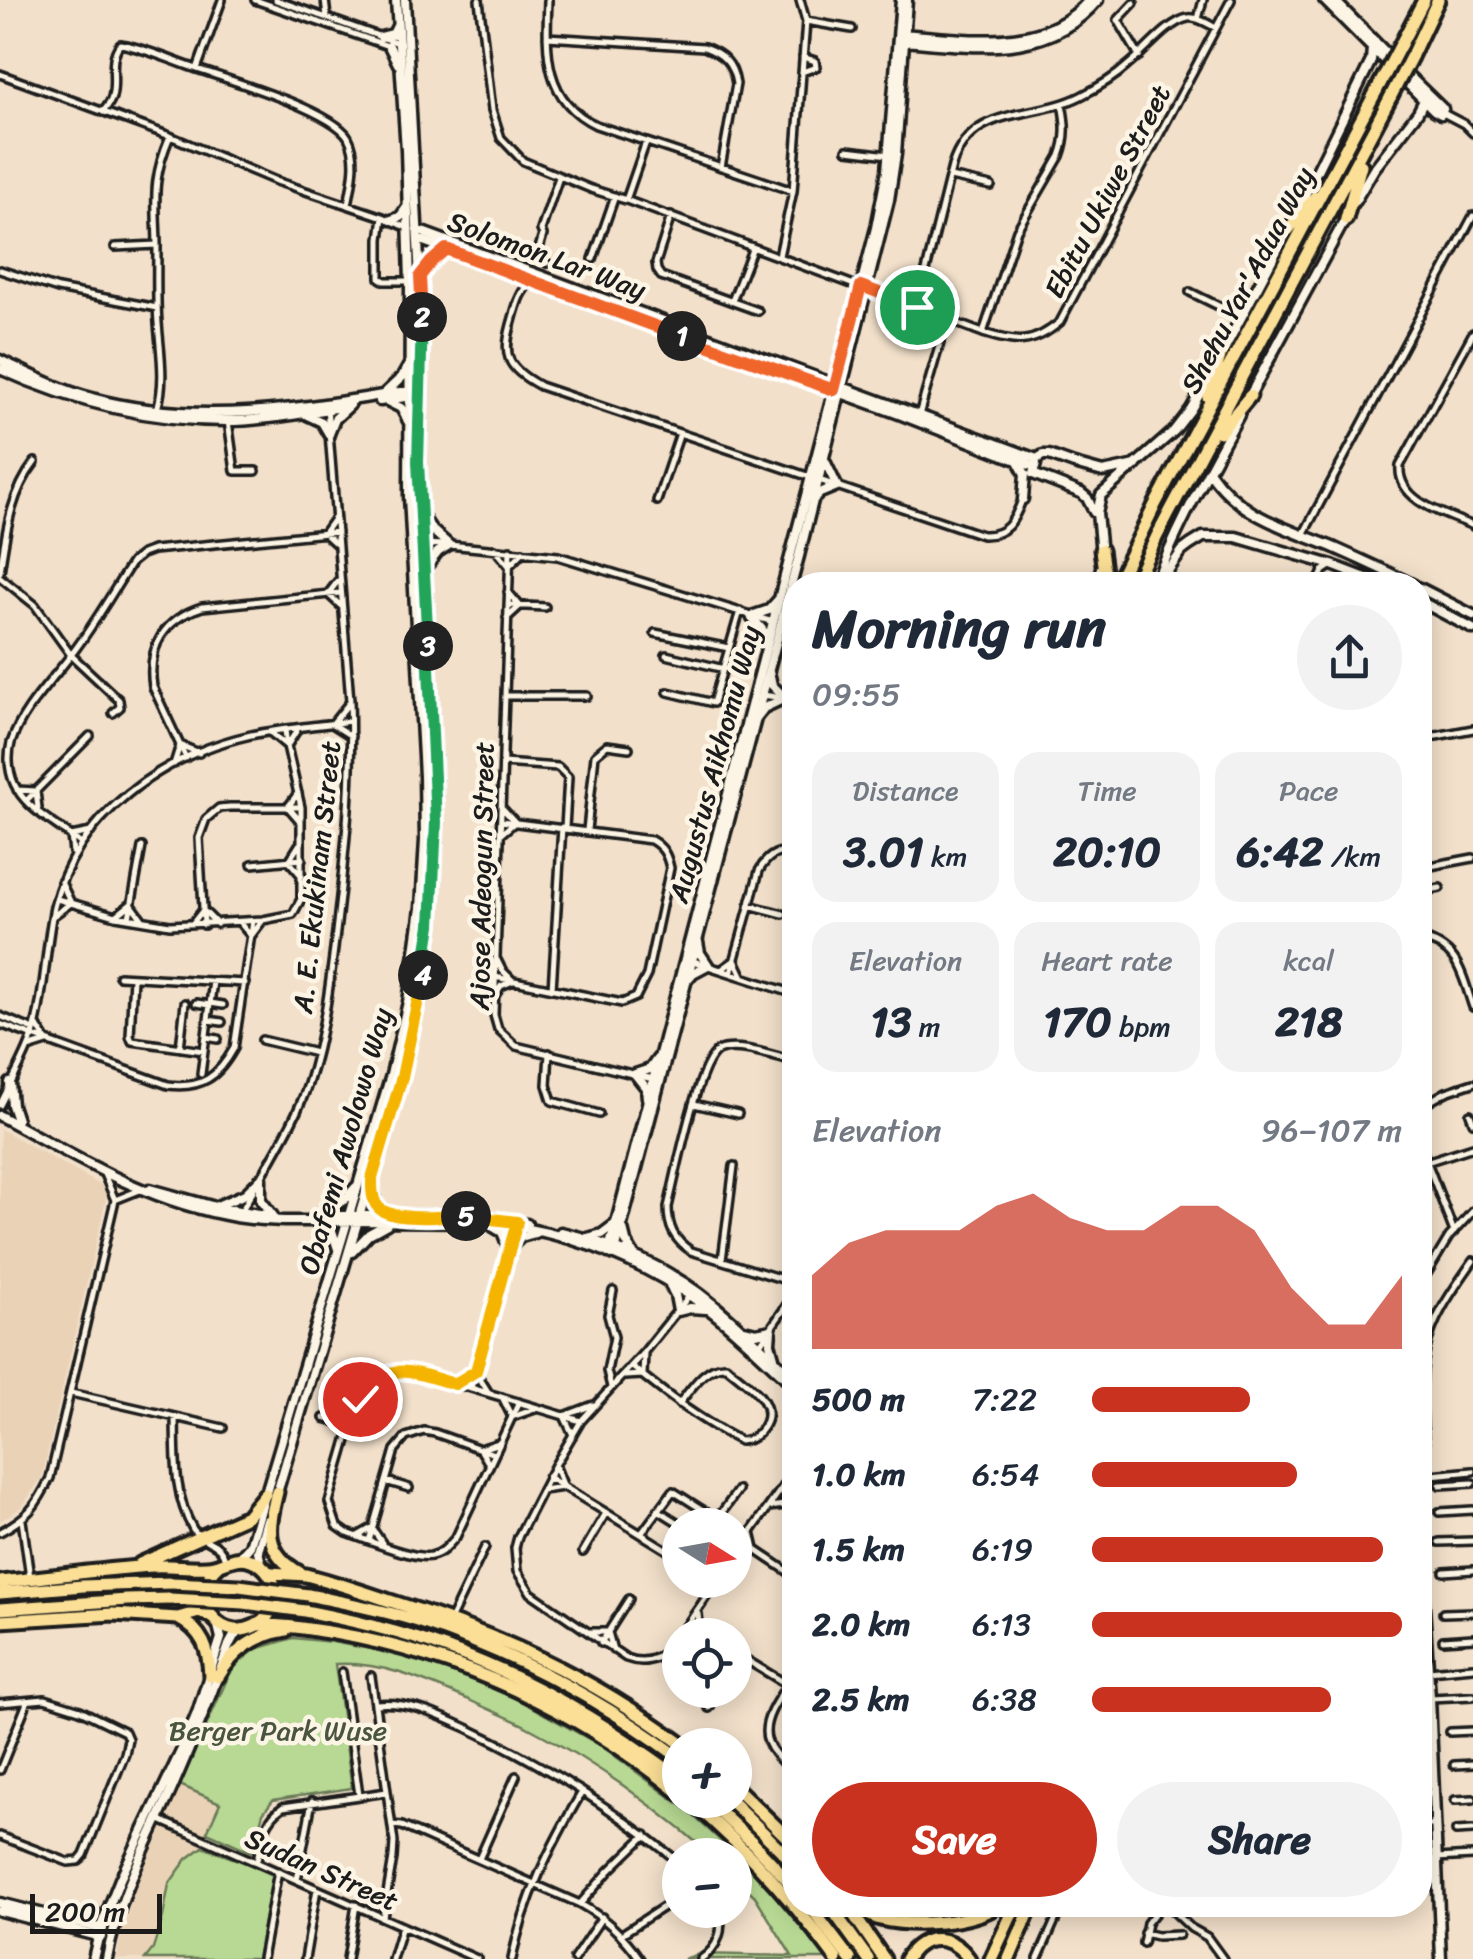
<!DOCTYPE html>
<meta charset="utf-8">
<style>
body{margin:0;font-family:Sriracha,sans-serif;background:#f2f2f3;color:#1f2937;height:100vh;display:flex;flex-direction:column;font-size:38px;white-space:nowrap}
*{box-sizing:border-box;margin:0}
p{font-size:32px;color:#747a83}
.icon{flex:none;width:55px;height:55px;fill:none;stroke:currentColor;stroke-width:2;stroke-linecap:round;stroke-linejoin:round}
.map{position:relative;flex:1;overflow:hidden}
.side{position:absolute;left:782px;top:572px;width:650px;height:1345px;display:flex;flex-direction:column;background:#fff;border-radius:40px;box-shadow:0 5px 25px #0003}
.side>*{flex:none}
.needle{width:65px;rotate:101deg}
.buttons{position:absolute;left:662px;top:1508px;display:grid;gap:20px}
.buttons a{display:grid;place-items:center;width:90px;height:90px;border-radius:50%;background:#fff;box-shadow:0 5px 25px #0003;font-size:50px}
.scale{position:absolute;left:30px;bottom:25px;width:132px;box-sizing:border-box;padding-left:10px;border:5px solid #1c1c1c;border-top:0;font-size:28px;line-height:35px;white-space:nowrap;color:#1c1c1c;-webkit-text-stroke:8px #fcf5e5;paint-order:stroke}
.pin{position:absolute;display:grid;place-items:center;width:85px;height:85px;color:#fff;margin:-42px;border:5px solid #fff;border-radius:50%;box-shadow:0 2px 10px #0007}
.km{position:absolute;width:50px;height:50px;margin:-25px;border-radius:50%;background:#222;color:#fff;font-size:28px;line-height:50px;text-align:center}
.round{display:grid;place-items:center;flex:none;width:105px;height:105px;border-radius:52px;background:#f2f2f3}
.overview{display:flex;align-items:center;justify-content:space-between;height:170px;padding:0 30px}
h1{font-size:55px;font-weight:700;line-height:75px}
.metrics{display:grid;grid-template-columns:repeat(3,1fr);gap:15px;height:170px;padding:10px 30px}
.metrics div{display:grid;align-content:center;border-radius:25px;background:#f2f2f3;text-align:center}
.metrics b{font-size:42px;font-weight:700}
.metrics small{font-size:28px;font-weight:400}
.metrics p{font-size:28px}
.chart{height:280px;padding:20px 30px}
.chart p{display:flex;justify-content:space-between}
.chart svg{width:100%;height:180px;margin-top:10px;fill:#c8321e;opacity:.7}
.cta{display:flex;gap:20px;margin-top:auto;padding:20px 30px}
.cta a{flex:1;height:115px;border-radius:60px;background:#c8321e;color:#fff;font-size:40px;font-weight:700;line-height:115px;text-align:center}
.cta a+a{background:#f2f2f3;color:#1f2937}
ul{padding:0 30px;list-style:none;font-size:32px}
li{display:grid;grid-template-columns:160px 120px 1fr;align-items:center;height:75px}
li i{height:25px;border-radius:12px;background:#c8321e}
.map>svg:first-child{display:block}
.built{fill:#ead2b7}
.green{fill:#b7d993;stroke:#6a7a58;stroke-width:2.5}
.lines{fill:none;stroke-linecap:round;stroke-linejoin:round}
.street-casing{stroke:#1c1c1c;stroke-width:12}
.secondary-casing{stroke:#1c1c1c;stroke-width:15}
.highway-casing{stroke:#1c1c1c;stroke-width:19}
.street{stroke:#fcf5e5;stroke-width:5}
.secondary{stroke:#fcf5e5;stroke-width:8}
.highway{stroke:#fbdf96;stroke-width:11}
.highway-bridge-casing{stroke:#1c1c1c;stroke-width:19;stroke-linecap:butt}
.highway-bridge{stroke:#fbdf96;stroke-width:11}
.split-1-casing{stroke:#fff;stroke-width:20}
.split-2-casing{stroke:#fff;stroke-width:20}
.split-3-casing{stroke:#fff;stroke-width:20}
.split-4-casing{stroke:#fff;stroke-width:20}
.split-5-casing{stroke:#fff;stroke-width:20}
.split-6-casing{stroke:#fff;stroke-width:20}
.split-1{stroke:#f0652b;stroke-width:12}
.split-2{stroke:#f0652b;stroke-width:12}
.split-3{stroke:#22a559;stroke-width:12}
.split-4{stroke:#22a559;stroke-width:12}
.split-5{stroke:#f5b400;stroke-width:12}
.split-6{stroke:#f5b400;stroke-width:12}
.labels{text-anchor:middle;stroke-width:9;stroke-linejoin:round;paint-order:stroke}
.street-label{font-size:28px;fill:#1c1c1c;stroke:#fcf5e5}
.park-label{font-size:28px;fill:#4a5540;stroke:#fcf5e5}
</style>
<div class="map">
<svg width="1473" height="1959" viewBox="0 0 1473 1959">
<rect width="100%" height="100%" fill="#f2e0ca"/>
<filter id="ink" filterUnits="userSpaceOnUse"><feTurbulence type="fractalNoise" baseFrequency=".01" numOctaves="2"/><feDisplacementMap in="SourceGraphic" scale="20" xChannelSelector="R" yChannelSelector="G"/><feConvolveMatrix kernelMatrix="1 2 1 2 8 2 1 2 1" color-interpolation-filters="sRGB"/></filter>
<g filter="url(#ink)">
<path class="built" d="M0,1129L102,1186L106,1192V1199L42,1477L22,1507L0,1521Z
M180,1785L220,1803L207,1832L203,1847L187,1859L169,1884L163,1917L153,1949L145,1959H117L120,1939L144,1860Z"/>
<path class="green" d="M293,1638L332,1642L415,1657L512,1696L603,1747L685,1808L756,1873L827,1959H684L699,1954L792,1956L755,1896L735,1877V1855H711C655,1806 595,1762 529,1728C509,1717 487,1709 467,1699C425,1681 381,1661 335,1664L352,1788L273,1800L263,1813L252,1852L207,1832L220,1803L180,1785L232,1668L256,1649Z
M203,1847L273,1873L257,1959H145L153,1949L163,1917L169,1884L187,1859Z"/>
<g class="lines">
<g class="street-casing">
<path id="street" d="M255,0L391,47
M276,0L401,44
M325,0L327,17
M479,0L492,110L501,138L523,161L591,189L626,200L983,333C1016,343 1032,346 1060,322L1231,0
M548,0C546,50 543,100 596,125L793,191
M1134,3L1118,20L1139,56
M1198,19L1203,0
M806,21L852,29
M547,37L704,47C723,54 733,63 736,84L721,167
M197,69L222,0
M802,72L816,67L815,61L803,57
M0,74L170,136L276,181L383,217L408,228
M103,112C106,108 111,102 112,97C117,78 108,60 120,44C145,48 170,60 194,68C226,79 332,110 348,137C359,158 352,183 348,205
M1443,113L1464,124L1473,133
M847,150L889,155
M950,177L991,186
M626,200L646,142
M671,216L656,263L657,270L661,276L758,311
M383,217L380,239V278L385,281H409
M115,247L157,245
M779,256L793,191L806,21L800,0
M593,259L615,196
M547,263L537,255L543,235L541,230L559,177
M0,270L58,289L157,308
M531,282C520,291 517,304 513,318C502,355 505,367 540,386L982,535C1007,536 1014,521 1022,500
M1190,292L1241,317
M732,301L753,247
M917,307L952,166C971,104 1034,120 1081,96C1097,88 1114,78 1127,66C1143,54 1169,21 1188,18C1197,16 1208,24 1216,28
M983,333L1017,230L1060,156C1067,138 1066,123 1062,104
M1473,333L1400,466C1397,502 1446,514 1473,526
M157,409C166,382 160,351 158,323C156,297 157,271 157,244C156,199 151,181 170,136
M919,415L947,319
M228,421L235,471H256
M657,501L680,433
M334,519L324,533L336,544
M1303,535L1473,216
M412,544L449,545L558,556L773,622
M495,549L509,566L523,552
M510,550L494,1015L498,1029L516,1046L653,1079
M0,572C6,533 10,494 35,462
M0,577L35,605L71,655L119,700L120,707L113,713
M338,581L328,594L341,606
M1317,585L1323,571L1332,565
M508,605L545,607
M507,618L520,606L508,592
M655,633L729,648
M666,655L724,669
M668,692L713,703L740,611
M763,695L795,700
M505,696H587
M349,703L332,724L351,736
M270,732L287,746L297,730
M1420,739L1473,729
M186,758L153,687C147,647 164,619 202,607L340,593
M503,763L558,767L568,777L565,828
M174,764L180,745L199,753
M17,790L36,791L38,808
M298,793L288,807L301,822
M26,801L90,736
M587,830L595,755L607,745L629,748
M502,833L515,822L503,809
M81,844C61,826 31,813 17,789C9,776 7,758 11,743C23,707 55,678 77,647C97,620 114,590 132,562L142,554L153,550L337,532
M299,845L289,861L302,876
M73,853L71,836L91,832
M1420,853L1423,868
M252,864L302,859
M1420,868L1473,858
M1420,892L1440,888
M57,899L116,916L170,925L263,920L293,914L301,899V807L287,746L285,730
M749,905L783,914
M53,916L71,903L61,882
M116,916L131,904L142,919
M129,918L142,847
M240,923L251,936L263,920
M192,924L203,910L217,924
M204,925L199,838L206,819L219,808L230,807H301
M1420,939C1458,945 1462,975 1473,1007
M693,961L795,994
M721,970L735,960L743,977
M731,973L759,871C767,856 778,849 795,852
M119,976L245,983
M133,977L130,1036L132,1041L204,1051
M495,977L622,1003L636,997L647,975L670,868C667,854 663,847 651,840L501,821
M552,989L562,827
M496,994L501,986L513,981L502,970L497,960
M196,1003L210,1005
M210,1003L223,1005
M0,1016L34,1030
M208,1020L222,1022
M0,1024L168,1085C202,1089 218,1077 234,1048L253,921
M206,1037L218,1039
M262,1040L316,1053
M28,1048L47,1042L36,1024
M180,1048L185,1003
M549,1053L547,1085L552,1101L599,1114
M795,1053L788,1059L795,1070
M795,1061C776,1057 736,1042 718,1051C697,1062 675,1180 668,1207C668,1227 674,1240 691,1251L795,1283
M201,1074L213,981
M694,1104L738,1114
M0,1105C11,1082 25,1059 33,1035C45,994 45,949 54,907C76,815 163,755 251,735C284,728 317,726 350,721
M1420,1107L1446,1092L1473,1083
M1470,1114L1473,1122
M1420,1144L1454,1232
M1426,1162L1473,1147
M260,1180C277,1149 297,1117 308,1084C324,1035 330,982 336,932C345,855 353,778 350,701L327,407
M115,1200L140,1190
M242,1210L254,1189
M517,1225L471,1388C430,1377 386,1353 359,1399L329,1502L337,1526L347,1533C365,1539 414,1560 431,1556C442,1554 449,1545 456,1537L519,1402
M722,1260L734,1166
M1420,1285L1449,1237L1473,1211
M793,1297L786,1280L795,1275
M760,1344L795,1293
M631,1366C668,1396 698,1419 740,1441C750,1440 755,1438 761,1430C782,1403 745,1383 726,1366C706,1364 691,1389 679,1404
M625,1376L643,1375L644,1353
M457,1382L475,1371L487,1390
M611,1387L607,1371L614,1337L608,1315L613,1291
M471,1388L581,1421
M71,1393L223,1428
M502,1397L512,1417L535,1409
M175,1417C176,1455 173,1494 193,1529C202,1544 222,1540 225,1561
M324,1418L351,1426
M573,1435L564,1416L593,1405
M489,1464L480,1449L499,1443
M1428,1474C1423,1436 1418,1388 1426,1350C1432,1318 1455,1287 1473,1261
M1420,1476L1473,1471
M548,1477L680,1558
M789,1478L793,1504
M386,1481L409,1488
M1440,1485L1473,1483
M542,1490L564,1487L555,1465
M769,1507L793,1504
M658,1510L682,1525
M1439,1512L1473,1510
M22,1520L30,1577
M713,1525L738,1490
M0,1532C28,1517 36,1507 50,1478L115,1200L104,1174
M641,1534L673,1491L717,1519
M358,1536L372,1528L382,1543
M369,1541L395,1450L406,1437L424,1431L435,1433L494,1454
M744,1542L790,1573
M1439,1542L1473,1541
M583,1552L606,1513
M739,1553L755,1549L751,1532
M735,1555L795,1469
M1444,1572L1473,1570
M1443,1613L1473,1612
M450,1620L485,1547
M689,1624L707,1635
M588,1632H608L613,1650
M683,1633L700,1631L698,1614
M680,1635L718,1580
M680,1636C666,1655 650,1667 626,1658L531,1593L517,1571L515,1548L518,1537L555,1465L581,1421L644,1352L689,1296
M1443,1640L1473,1638
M601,1643L629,1599
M735,1653L788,1685
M1428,1671L1473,1667
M342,1672L359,1795
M795,1674C783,1692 759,1720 768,1742C773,1755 786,1765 795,1775
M371,1676L394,1842L393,1858L383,1917
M1430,1698L1473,1696
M0,1703L45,1699L80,1710L125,1732L128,1739L125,1754L84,1855L79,1861L68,1862L0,1836
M375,1704C409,1700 440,1716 471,1730C546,1765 615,1810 680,1863
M709,1708L719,1690
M1450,1732L1473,1731
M1454,1765L1473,1764
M0,1770L27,1703
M1420,1792L1433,1793
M1455,1800L1473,1799
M160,1820L477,1959
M392,1825L402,1826L580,1904C605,1918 624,1935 640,1959
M1420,1825H1435
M1456,1831L1473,1830
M1436,1858L1473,1856
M479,1859L516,1776
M257,1860C262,1839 264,1820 283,1807L387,1792
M1420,1876L1436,1872
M297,1880L312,1801
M580,1904L609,1871L646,1835
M1164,1905L1171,1909L1191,1928L1207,1937L1223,1959
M1144,1933L1157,1936L1179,1935
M622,1934L680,1896
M1143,1943L1147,1923L1161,1905
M262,1959L278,1871
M305,1959L317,1889
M347,1959L356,1905
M392,1959L402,1926
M512,1959C524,1898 551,1845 582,1792
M574,1959L602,1917
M701,1959C718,1948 725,1929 718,1910
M1038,1959L1062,1905"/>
</g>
<g class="secondary-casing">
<path id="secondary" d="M1324,0L1434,110L1441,114L1443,109
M1334,0L1393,60
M900,34C963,38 1043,55 1089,0
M381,37L393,34L397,26
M902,41C973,46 1046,61 1098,0
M389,46L398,64
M1403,70L1443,109
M1355,201L1374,169L1418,112L1425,98L1421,88
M1295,215L1371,61L1372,48
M391,220L400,217L407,207
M417,230L1037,459L1043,455H1049L1074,464L1103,472L1136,465
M418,239L899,414L1035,467
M420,276L446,249
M1220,357L1289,228
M0,360C30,374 60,390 92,398C197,427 307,408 412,390
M0,369C71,401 147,421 226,421C264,421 304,413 342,407
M384,394L402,377L410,363
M1248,399L1346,218
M380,401L411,396
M387,401L401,408L408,421
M307,415L322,422L329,434
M329,434L335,419L350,405
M1017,459L1025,474L1023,499
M1036,464L1033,474L1081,493L1087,498L1094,512
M1209,471C1240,517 1286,528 1335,548C1362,560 1388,572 1414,585
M813,500L820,493L837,486L825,461
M423,517L431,529L449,545L438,552L424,570
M1101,554L1097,513L1101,495L1174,431L1191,409L1211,374
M1096,585L1101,568
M1155,585C1177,526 1209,471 1239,415
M1158,585L1182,551L1190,545L1203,537H1236L1332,565L1384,585
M1420,588L1473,615
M1420,601L1473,629
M767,645L765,633L751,616L769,610L778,600
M757,717L764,708L785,698L772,685L769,672
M688,979L693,973L708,965L700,953L698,942
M10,1083L12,1105L17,1120
M647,1098L646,1088L635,1074L650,1069L657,1059
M0,1116C78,1158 147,1202 236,1217C269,1222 302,1221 335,1221C378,1221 421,1221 464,1222C552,1224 641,1257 710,1310C740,1333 767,1361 795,1387
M261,1179V1200L273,1216
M372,1185L377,1205L389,1214
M150,1189L219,1208L273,1216
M215,1207L245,1194L261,1178
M319,1214L344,1200L356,1187
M322,1216H465L490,1217L527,1224
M320,1221L332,1231L338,1249
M492,1226L502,1232L509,1249L521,1237L535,1233
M623,1229L626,1241L635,1257
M561,1232C616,1245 670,1268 714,1305C742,1328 767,1354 795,1378
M587,1238L602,1234L614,1225
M352,1252L369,1234L387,1224
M608,1253L876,228L887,171L901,0
M614,1255L799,556L889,200L896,154L907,0
M670,1285L675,1295L678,1311L690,1308L706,1309
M744,1330L756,1333L771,1330L770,1343L774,1357
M277,1493L407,1055L431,925L436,847V796L419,461L422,316L405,0
M1420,1545L1430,1698L1441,1959
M241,1556L250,1546L391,1075L408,1002L421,908L425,840L424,776L409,496L410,281L406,150L396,0
M261,1564L258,1551L267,1520
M0,1903L103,1929
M0,1911L101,1937
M93,1959L100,1929L120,1879L182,1749L197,1713L221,1638L217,1622
M107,1959C118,1898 146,1847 171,1791C192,1743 212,1695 229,1645L234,1636L240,1632"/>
</g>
<g class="highway-casing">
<path id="highway" d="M1400,46L1424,0
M1411,57L1438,0
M1346,219L1361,165
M1288,230L1315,197
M1208,397L1221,353
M1220,432L1250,396
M1101,550L1106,585
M1116,585L1155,505L1380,84
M1134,585L1157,536L1391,96
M277,1492C268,1528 263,1552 300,1573
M140,1564L247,1516L265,1494
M268,1572C280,1575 293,1573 306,1575C333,1582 361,1591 387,1600C498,1634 590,1676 683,1745
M0,1582C51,1577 102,1569 153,1566C171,1565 189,1568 207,1567C223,1566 234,1554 251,1560C266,1565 276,1580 275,1596C274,1609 267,1620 255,1626C216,1645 185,1594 220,1564
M0,1593L83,1586L171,1583
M308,1595C346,1603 384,1610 421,1622C515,1653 601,1700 680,1758
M0,1609L127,1600L170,1599
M305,1611C330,1616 355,1621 380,1628C490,1656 590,1711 680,1779
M178,1618C203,1631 209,1649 210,1676
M0,1621L113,1614L178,1618L199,1612L213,1617
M257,1625C283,1624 308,1629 334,1633C461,1655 580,1711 680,1793
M218,1677C234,1650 255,1635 286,1630
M735,1787L795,1845
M689,1800C744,1846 793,1900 836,1959
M707,1800L751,1841L795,1888
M730,1800L795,1864
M809,1905L850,1959
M829,1905L868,1959
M847,1905L884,1959
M850,1905C860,1910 869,1916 880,1919C913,1927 970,1924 999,1905
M906,1959C922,1932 952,1934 969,1959
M991,1959L1016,1905
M1009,1959L1032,1905"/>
</g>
<use href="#street" class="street"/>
<use href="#secondary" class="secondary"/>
<use href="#highway" class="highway"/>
<g class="highway-bridge-casing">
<path id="highway-bridge" d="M1380,84L1400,46
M1391,96L1411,57
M171,1583L239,1586L308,1595
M170,1599L244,1603L305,1611"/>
</g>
<use href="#highway-bridge" class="highway-bridge"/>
</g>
</g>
<g class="lines" filter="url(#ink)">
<g class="split-1-casing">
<path id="split-1" d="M682,336L834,390L861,286L917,307"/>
</g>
<g class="split-2-casing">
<path id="split-2" d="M422,317L420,276L431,262L446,249L682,336"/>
</g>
<g class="split-3-casing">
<path id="split-3" d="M422,317L418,462L428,646"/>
</g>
<g class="split-4-casing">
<path id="split-4" d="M423,975L431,925L436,822L428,646"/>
</g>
<g class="split-5-casing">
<path id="split-5" d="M423,975L402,1077L372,1178C372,1187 371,1201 379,1208C394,1222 446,1216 466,1216"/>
</g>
<g class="split-6-casing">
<path id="split-6" d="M360,1399C384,1356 417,1374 455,1384L476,1371L517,1222L466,1216"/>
</g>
<use href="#split-1" class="split-1"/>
<use href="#split-2" class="split-2"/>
<use href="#split-3" class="split-3"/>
<use href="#split-4" class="split-4"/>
<use href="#split-5" class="split-5"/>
<use href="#split-6" class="split-6"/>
</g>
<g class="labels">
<g class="street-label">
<text transform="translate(1107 191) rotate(-62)" y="10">Ebitu Ukiwe Street</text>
<text transform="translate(547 255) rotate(20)" y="10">Solomon Lar Way</text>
<text transform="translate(1247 280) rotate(-62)" y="10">Shehu Yar'Adua Way</text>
<text transform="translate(714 764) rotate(-75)" y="10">Augustus Aikhomu Way</text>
<text transform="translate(481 876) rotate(-89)" y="10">Ajose Adeogun Street</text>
<text transform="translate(316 877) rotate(-84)" y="10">A. E. Ekukinam Street</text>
<text transform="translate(345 1141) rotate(-74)" y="10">Obafemi Awolowo Way</text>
<text transform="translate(322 1869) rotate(24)" y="10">Sudan Street</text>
</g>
<g class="park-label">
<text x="278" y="1740">Berger Park Wuse</text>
</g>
</g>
</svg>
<div class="buttons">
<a><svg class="needle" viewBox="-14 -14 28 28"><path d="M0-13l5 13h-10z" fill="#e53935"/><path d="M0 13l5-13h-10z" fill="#747a83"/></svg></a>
<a><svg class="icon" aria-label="locate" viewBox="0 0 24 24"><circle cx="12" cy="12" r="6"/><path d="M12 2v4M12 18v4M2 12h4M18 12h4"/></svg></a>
<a>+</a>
<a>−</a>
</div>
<div class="scale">200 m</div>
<div class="pin" style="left:917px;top:307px;background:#1e9e55"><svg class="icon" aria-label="arrive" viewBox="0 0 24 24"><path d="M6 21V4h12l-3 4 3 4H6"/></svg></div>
<div class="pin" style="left:360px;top:1399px;background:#d93025"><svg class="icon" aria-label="check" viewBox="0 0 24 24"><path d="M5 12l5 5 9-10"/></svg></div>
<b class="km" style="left:682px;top:336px">1</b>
<b class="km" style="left:422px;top:317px">2</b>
<b class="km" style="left:428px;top:646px">3</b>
<b class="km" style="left:423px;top:975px">4</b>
<b class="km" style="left:466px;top:1216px">5</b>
<section class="side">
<div class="overview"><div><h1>Morning run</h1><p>09:55</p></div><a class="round"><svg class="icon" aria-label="share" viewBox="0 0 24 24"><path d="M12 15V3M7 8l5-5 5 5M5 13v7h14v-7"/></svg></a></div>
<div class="metrics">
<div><p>Distance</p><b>3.01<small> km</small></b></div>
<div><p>Time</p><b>20:10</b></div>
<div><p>Pace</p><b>6:42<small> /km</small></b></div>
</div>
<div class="metrics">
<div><p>Elevation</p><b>13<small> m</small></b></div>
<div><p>Heart rate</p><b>170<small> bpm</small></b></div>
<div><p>kcal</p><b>218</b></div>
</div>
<div class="chart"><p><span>Elevation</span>96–107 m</p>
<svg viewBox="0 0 160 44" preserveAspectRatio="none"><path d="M0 44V26L10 18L20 15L30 15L40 15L50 9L60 6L70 12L80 15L90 15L100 9L110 9L120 15L130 29L140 38L150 38L160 26V44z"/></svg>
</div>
<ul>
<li><b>500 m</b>7:22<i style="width:51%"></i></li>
<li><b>1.0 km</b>6:54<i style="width:66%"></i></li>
<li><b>1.5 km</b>6:19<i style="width:94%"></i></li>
<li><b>2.0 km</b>6:13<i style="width:100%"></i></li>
<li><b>2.5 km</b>6:38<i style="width:77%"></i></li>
</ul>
<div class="cta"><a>Save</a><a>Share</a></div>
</section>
</div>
